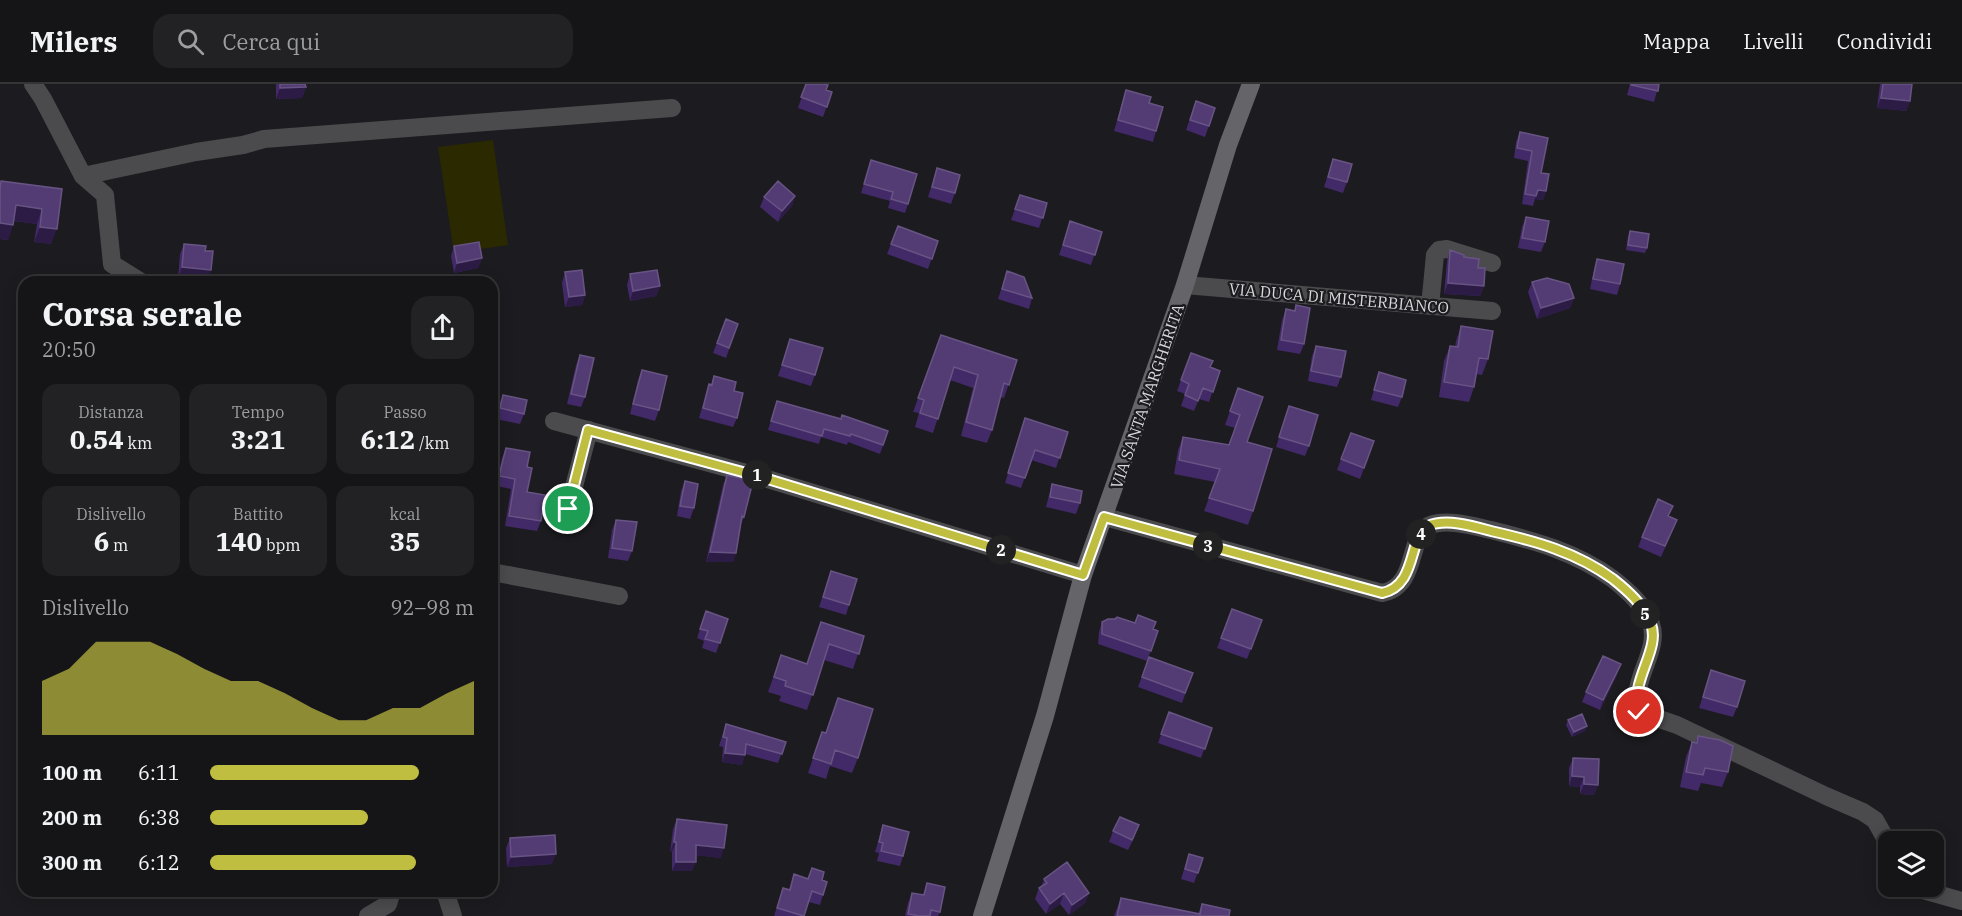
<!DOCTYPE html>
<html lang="it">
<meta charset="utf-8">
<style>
body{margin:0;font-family:"IBM Plex Serif",serif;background:#222124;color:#f1f3f6;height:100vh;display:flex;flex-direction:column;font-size:22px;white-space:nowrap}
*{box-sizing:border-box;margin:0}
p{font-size:20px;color:#9d9ea1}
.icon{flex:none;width:33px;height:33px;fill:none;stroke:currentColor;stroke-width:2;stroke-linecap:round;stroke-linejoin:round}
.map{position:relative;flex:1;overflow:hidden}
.drawer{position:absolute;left:18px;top:192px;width:480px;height:621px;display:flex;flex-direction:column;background:#151417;border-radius:18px;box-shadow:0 3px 15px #0003,0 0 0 2px #343336}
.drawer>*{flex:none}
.fabs{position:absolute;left:1878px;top:747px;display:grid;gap:12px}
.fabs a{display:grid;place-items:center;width:66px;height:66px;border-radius:12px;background:#151417;box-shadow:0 3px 15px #0003,0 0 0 2px #343336;font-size:30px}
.pin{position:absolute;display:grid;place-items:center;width:51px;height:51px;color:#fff;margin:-26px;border:3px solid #fff;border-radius:50%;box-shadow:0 2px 6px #0007}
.km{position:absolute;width:30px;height:30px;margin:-15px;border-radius:50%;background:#222;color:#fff;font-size:16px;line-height:30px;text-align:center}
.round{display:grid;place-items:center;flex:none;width:63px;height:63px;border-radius:18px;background:#222124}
.headline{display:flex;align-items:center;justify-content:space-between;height:102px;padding:0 24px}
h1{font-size:33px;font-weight:700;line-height:45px}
.stats{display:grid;grid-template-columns:repeat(3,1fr);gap:9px;height:102px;padding:6px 24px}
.stats div{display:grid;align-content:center;border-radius:15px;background:#222124;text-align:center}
.stats b{font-size:26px;font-weight:700}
.stats small{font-size:16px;font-weight:400}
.stats p{font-size:16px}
.chart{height:168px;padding:12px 24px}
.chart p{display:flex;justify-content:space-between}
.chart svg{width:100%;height:108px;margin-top:6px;fill:#c0be41;opacity:.7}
ul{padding:0 24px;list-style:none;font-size:20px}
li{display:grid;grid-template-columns:96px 72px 1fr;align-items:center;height:45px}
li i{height:15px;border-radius:8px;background:#c0be41}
header{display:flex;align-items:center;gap:36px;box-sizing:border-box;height:84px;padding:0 30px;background:#151417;border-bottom:2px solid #343336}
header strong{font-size:28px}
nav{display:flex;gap:33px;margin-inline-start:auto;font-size:21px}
.search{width:420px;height:54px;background:#222124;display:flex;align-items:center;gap:15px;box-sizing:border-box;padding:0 21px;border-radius:18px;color:#9d9ea1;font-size:22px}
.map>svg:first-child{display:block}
.green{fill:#2a2900}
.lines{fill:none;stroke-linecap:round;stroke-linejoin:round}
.street{stroke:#4b4a4c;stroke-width:18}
.secondary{stroke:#656468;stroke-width:18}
.wall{fill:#422967}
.shaded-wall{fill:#2c1c45}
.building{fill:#533c73;stroke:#685484;stroke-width:1.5}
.route-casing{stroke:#fff;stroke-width:12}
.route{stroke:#c0be41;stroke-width:8}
.labels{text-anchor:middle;stroke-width:4.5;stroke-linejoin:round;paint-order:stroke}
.street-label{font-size:16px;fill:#d9d8db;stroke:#1c1b1f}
</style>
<header>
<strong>Milers</strong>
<div class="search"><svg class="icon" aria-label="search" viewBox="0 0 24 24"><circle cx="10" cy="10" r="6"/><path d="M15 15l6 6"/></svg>Cerca qui</div>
<nav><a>Mappa</a><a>Livelli</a><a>Condividi</a></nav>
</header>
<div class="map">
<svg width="1962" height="832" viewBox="0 0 1962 832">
<rect width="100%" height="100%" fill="#1c1b1f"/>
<path class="green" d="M493,56L508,161L454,169L438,63Z"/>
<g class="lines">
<path class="street" d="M33,0L43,15L83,92L105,111L112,180L141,198
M83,92L196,68L243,61L264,55L672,24
M1185,201L1492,227
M1430,222L1435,171L1439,166L1447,165L1492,179
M554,337L761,393L1083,491
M568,425L589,346
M1105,433L1382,509C1418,503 1408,452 1428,442C1446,434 1473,442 1491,446C1535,457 1576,468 1613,495C1628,507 1644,521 1651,540C1661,566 1629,597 1639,628L1677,641L1826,712L1863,728L1875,736L1888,759
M492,488L619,512
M1909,802L1962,817
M445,807L453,832
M368,832L388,820L392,807"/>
<path class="secondary" d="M982,832L1045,632L1083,491L1185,201L1228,61L1251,0"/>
</g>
<path class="wall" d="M276,0H305L306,3L302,14L276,15Z
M806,0L832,8L823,33L798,24Z
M1630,0H1659L1654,18L1627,11Z
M1880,0H1912L1910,17L1906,27L1877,24Z
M1126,6L1149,19L1156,47L1153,58L1114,47Z
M1196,17L1215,24L1205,53L1186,46Z
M1520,48L1548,54L1541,89L1546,107L1543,116L1535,115L1533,122L1522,120L1528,77L1514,74L1516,58Z
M1333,75L1347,98L1343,109L1324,103Z
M871,76L908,120L905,129L888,124L890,117L861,109Z
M937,84L955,109L951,120L928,113Z
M1,97L62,105L51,160L34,158L37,140L14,137L8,156L0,155V100Z
M1020,111L1047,119L1039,144L1011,136Z
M795,112L792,122L778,138L760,123L764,113Z
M1526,133L1545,158L1541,168L1518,164L1522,143Z
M1070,137L1102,148L1091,181L1059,171Z
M898,142L938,157L928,185L887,170Z
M1630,147L1647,164L1645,169L1626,166L1628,152Z
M184,160L205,167L208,196L178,194L180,170Z
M454,162L482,174L478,184L454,189L451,172Z
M1450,166L1464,173L1478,184L1484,202L1480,212L1444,210L1447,177Z
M1597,175L1620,200L1617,211L1590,205L1594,185Z
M1007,187L1032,214L1029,225L998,215Z
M565,188L585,211L582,221L565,223L562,199Z
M630,190L660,202L656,212L630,217L627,201Z
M1532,198L1574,214L1570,224L1537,235L1528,208Z
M1296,221L1304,260L1300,270L1277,266L1282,236L1286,225L1294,227Z
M726,235L738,240L726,274L713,269Z
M1461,242L1488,275L1482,291L1476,290L1474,303L1469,318L1439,313L1444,277L1450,262L1455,263L1456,257Z
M941,251L1017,276L1004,314L1000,313L992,346L987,359L961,352L973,304L950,296L933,349L915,343L919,329L913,328Z
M790,255L815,291L811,302L778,292Z
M1316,262L1341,293L1337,303L1308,297L1312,272Z
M1191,269L1210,283L1220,287L1209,318L1199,315L1194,327L1181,322L1185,310L1177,307Z
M580,271L585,313L581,323L567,320L576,281Z
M642,286L659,326L655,337L630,330L638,296Z
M1379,288L1402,313L1398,323L1371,316Z
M714,292L734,307L737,334L733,343L699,334L706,309L709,300H711Z
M1238,304L1247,358L1253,427L1248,441L1204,427L1215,398L1174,390L1178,366L1183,353L1229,361L1235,344L1225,341Z
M503,311L524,330L520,340L496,335L499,321Z
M777,317L888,347L880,370L848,358L847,361L821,353L819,360L768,346Z
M1289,322L1309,362L1305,372L1276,363Z
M1025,334L1068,348L1056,384L1031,376L1021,404L1005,399Z
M1351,349L1374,357L1360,395L1337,386Z
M506,364L527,383V408L541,437L537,447L505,442L511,405L496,402L502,374Z
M727,391L744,433L740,443L736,469L733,478H706L723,401Z
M685,397L694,424L690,435L677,432L681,407Z
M1052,400L1080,419L1076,430L1046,423L1049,411Z
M1669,432L1677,436L1661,473L1638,463L1642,453Z
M616,436L632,467L628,477L608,474L612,446Z
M831,487L849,521L846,531L819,523Z
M1232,525L1262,536L1247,575L1217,564Z
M706,527L728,535L716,569L702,564L704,557L697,554Z
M821,538L864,552L853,585L824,576L807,626L779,617L781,612L768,608L781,571L807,580Z
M1102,538L1153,545L1158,547L1147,577L1098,560L1099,548Z
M1149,573L1193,589L1182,619L1138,603Z
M1711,586L1737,623L1733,633L1699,624Z
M1617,591L1600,626L1582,618L1586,608Z
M838,614L858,674L852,689L830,682L826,695L808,689L822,648L826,649Z
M1169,628L1212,644L1201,674L1158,659Z
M1568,636L1587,642L1585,647L1572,653L1566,641Z
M726,640L786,658L778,679L745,670L742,681L722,678L723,663L719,662Z
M1698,652L1728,688L1722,703L1701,699L1698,707L1680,703L1686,673L1692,658L1695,659Z
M1573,674L1598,701L1594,711L1580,710V703L1569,702V684Z
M677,735L721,774L696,771L692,787H672V768H670L673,745Z
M883,741L903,772L900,782L877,777L879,769L875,768Z
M1113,747L1135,752L1128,766L1109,758Z
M510,754L552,780L507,783L506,764Z
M1189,770L1203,774L1194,799L1181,795Z
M812,784L822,796L823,811L820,821L809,818L804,832H774L783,804L789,806L794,790L808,794Z
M1044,795L1089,809L1085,819L1069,831L1060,820L1046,830L1035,815L1039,804L1041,803Z
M927,799L940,828L938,832H905L908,819L912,809L923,811Z
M1121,814L1198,830L1202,820L1229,832H1114Z"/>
<path class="shaded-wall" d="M306,3L302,14L276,15L280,4Z
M1881,14L1910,17L1906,27L1877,24Z
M1538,106L1546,107L1543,116L1535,115Z
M795,112L792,122L778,138L782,127Z
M16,121L42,125L37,140L10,136Z
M0,139L13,141L8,156L0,155Z
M40,143L57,145L51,160L34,158Z
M482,174L478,184L454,189L457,179Z
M182,183L211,186L208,196L178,194Z
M1448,199L1484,202L1480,212L1444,210Z
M660,202L656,212L630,217L633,207Z
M585,211L582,221L565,223L569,213Z
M1574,214L1570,224L1537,235L1541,224Z
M710,468L736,469L733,478H706Z
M1621,580L1617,591L1600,626L1603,616Z
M1587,642L1585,647L1572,653L1574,648Z
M725,669L745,671L742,681L722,678Z
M1572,692L1584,693L1580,703L1569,702Z
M1584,700L1598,701L1594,711L1580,710Z
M674,758H676L672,768H670Z
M696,761L724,764L721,774L692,771Z
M556,770L552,780L507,783L511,773Z
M676,778H696L692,787H672Z
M1064,809L1060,820L1046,830L1050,820Z
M1089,809L1085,819L1069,831L1072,821Z"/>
<path class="building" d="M280,0H305L306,3L280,4Z
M806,0H824L828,1L826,6L832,8L827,23L801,13Z
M1631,0H1659L1658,7L1631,1Z
M1883,0H1912L1910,17L1881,14Z
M1126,6L1151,13L1149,19L1163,23L1156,47L1118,36Z
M1196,17L1215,24L1209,42L1190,36Z
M1520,48L1548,54L1541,89L1549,90L1546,107L1538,106L1536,112L1525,110L1532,67L1517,64Z
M1333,75L1352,80L1347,98L1328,93Z
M871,76L917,90L908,120L891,115L893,108L864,100Z
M937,84L960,91L955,109L932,103Z
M1,97L62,105L57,145L40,143L42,125L16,121L13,141L0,139V105Z
M778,97L795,112L782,127L764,113Z
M1020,111L1047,119L1043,134L1015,125Z
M1526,133L1549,137L1545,158L1522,154Z
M1070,137L1102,148L1095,171L1063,161Z
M898,142L938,157L932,175L891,160Z
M1630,147L1649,150L1647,164L1628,161Z
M479,158L482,174L457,179L454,162Z
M184,160L206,162L205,167H213L211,186L182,183Z
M1450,166L1464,171V173L1479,175L1478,184H1485L1484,202L1448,199Z
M1597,175L1624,180L1620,200L1593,195Z
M582,186L585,211L569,213L565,188Z
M657,186L660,202L633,207L630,190Z
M1007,187L1024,193L1032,214L1002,205Z
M335,192L363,198H334Z
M1547,194L1569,200L1574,214L1541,224L1532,198Z
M1296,221L1310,224L1304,260L1281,256L1286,225L1295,227Z
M726,235L738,240L729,264L717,259Z
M1461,242L1493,247L1488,275L1479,274L1474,303L1444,298L1450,262L1458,263Z
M941,251L1017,276L1009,301L1004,299L992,346L966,338L978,291L954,283L938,335L920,329L924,316L918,314Z
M790,255L823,264L815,291L782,281Z
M1316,262L1346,267L1341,293L1311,287Z
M1191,269L1213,277L1210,283L1220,287L1213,308L1203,304L1198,317L1185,311L1189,300L1181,296Z
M580,271L594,274L585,313L571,310Z
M642,286L667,292L659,326L633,320Z
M1379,288L1406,296L1402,313L1374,306Z
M714,292L736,298L734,307L743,309L737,334L703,324L709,300L712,301Z
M1238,304L1263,313L1247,358L1272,365L1253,427L1209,414L1220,385L1179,376L1183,353L1229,361L1240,331L1230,327Z
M503,311L527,316L524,330L500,324Z
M777,317L841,335L842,331L888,347L883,361L851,350L850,352L824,345L822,352L771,337Z
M1289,322L1318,331L1309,362L1279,353Z
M1025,334L1068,348L1060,374L1035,366L1025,394L1008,389Z
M1351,349L1374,357L1364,384L1341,375Z
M506,364L530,368L527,383L532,384L527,408L545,411L541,437L509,432L515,395L499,392Z
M727,391L753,397L744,433L742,432L736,469L710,468Z
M685,397L698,400L694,424L680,422Z
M1052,400L1082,407L1080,419L1050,413Z
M1658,415L1673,422L1668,432L1677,436L1665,462L1642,453Z
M616,436L637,438L632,467L612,464Z
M831,487L857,495L849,521L823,513Z
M1232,525L1262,536L1251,565L1221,554Z
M706,527L728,535L720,559L705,555L708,547L700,545Z
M1138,531L1156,538L1153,545L1158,547L1151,567L1102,550V538L1108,535H1115L1117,533L1135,539Z
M821,538L864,552L859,570L829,560L813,611L785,602L786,597L774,593L781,571L807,580Z
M1603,572L1621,580L1603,616L1586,608Z
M1149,573L1193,589L1185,609L1142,593Z
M1711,586L1745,597L1737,623L1703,613Z
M838,614L873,625L858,674L835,666L831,680L813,674L822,648L826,649Z
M1169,628L1212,644L1205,665L1161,650Z
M1582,630L1587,642L1574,648L1568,636Z
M726,640L786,658L782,670L746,660L745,671L725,669L727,654L723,653Z
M1698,652L1720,656L1733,662L1728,688L1705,684L1703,691L1686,688L1692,658L1697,659Z
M1573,674L1599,675L1598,701L1584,700V693L1572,692Z
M1120,733L1139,741L1132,756L1113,747Z
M677,735L727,741L724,764L696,761V778H676V758H674Z
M883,741L909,748L903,772L881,767L883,759L879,758Z
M555,751L556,770L511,773L510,754Z
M1189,770L1203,774L1198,789L1185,785Z
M1067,778L1089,809L1072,821L1064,809L1050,820L1039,804L1047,799L1044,795Z
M812,784L824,788L822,796L827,798L823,811L812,807L804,832L777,824L783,804L790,806L794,790L808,795Z
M927,799L945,803L940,828L931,826L930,832H920L908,830L912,809L924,811Z
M1121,814L1200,830L1202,820L1230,826L1229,832H1117Z"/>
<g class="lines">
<g class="route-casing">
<path id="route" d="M568,425L588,346L761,393L1083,491L1104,433L1382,509C1418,502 1408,452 1428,442C1446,434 1473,442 1491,447C1535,457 1576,468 1613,495C1628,507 1644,521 1651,540C1661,566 1629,597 1639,628"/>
</g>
<use href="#route" class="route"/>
</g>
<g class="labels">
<g class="street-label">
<text transform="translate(1339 214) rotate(5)" y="6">VIA DUCA DI MISTERBIANCO</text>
<text transform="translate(1147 312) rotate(-71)" y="6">VIA SANTA MARGHERITA</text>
</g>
</g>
</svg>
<div class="fabs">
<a><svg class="icon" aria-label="layers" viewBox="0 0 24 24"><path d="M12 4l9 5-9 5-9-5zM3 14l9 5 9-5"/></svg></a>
</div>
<div class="pin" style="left:568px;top:425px;background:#1e9e55"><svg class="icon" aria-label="arrive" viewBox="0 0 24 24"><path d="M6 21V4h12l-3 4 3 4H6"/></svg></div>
<div class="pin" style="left:1639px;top:628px;background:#d93025"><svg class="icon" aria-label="check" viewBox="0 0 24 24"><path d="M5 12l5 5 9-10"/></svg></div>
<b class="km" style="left:757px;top:391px">1</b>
<b class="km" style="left:1001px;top:466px">2</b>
<b class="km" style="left:1208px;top:462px">3</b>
<b class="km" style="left:1421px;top:450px">4</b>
<b class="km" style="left:1645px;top:530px">5</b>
<section class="drawer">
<div class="headline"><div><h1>Corsa serale</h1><p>20:50</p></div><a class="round"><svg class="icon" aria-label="share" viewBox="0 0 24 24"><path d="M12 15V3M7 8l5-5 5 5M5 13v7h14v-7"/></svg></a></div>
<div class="stats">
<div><p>Distanza</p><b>0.54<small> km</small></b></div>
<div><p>Tempo</p><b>3:21</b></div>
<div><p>Passo</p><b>6:12<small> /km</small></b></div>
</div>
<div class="stats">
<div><p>Dislivello</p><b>6<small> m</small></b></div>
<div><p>Battito</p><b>140<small> bpm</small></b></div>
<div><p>kcal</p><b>35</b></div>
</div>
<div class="chart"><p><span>Dislivello</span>92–98 m</p>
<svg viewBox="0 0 160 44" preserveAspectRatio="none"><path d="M0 44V22L10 17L20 6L30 6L40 6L50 11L60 17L70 22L80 22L90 27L100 33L110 38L120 38L130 33L140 33L150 27L160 22V44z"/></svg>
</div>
<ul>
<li><b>100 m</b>6:11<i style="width:79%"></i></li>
<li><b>200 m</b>6:38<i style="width:60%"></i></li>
<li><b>300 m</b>6:12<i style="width:78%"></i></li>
</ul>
</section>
</div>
